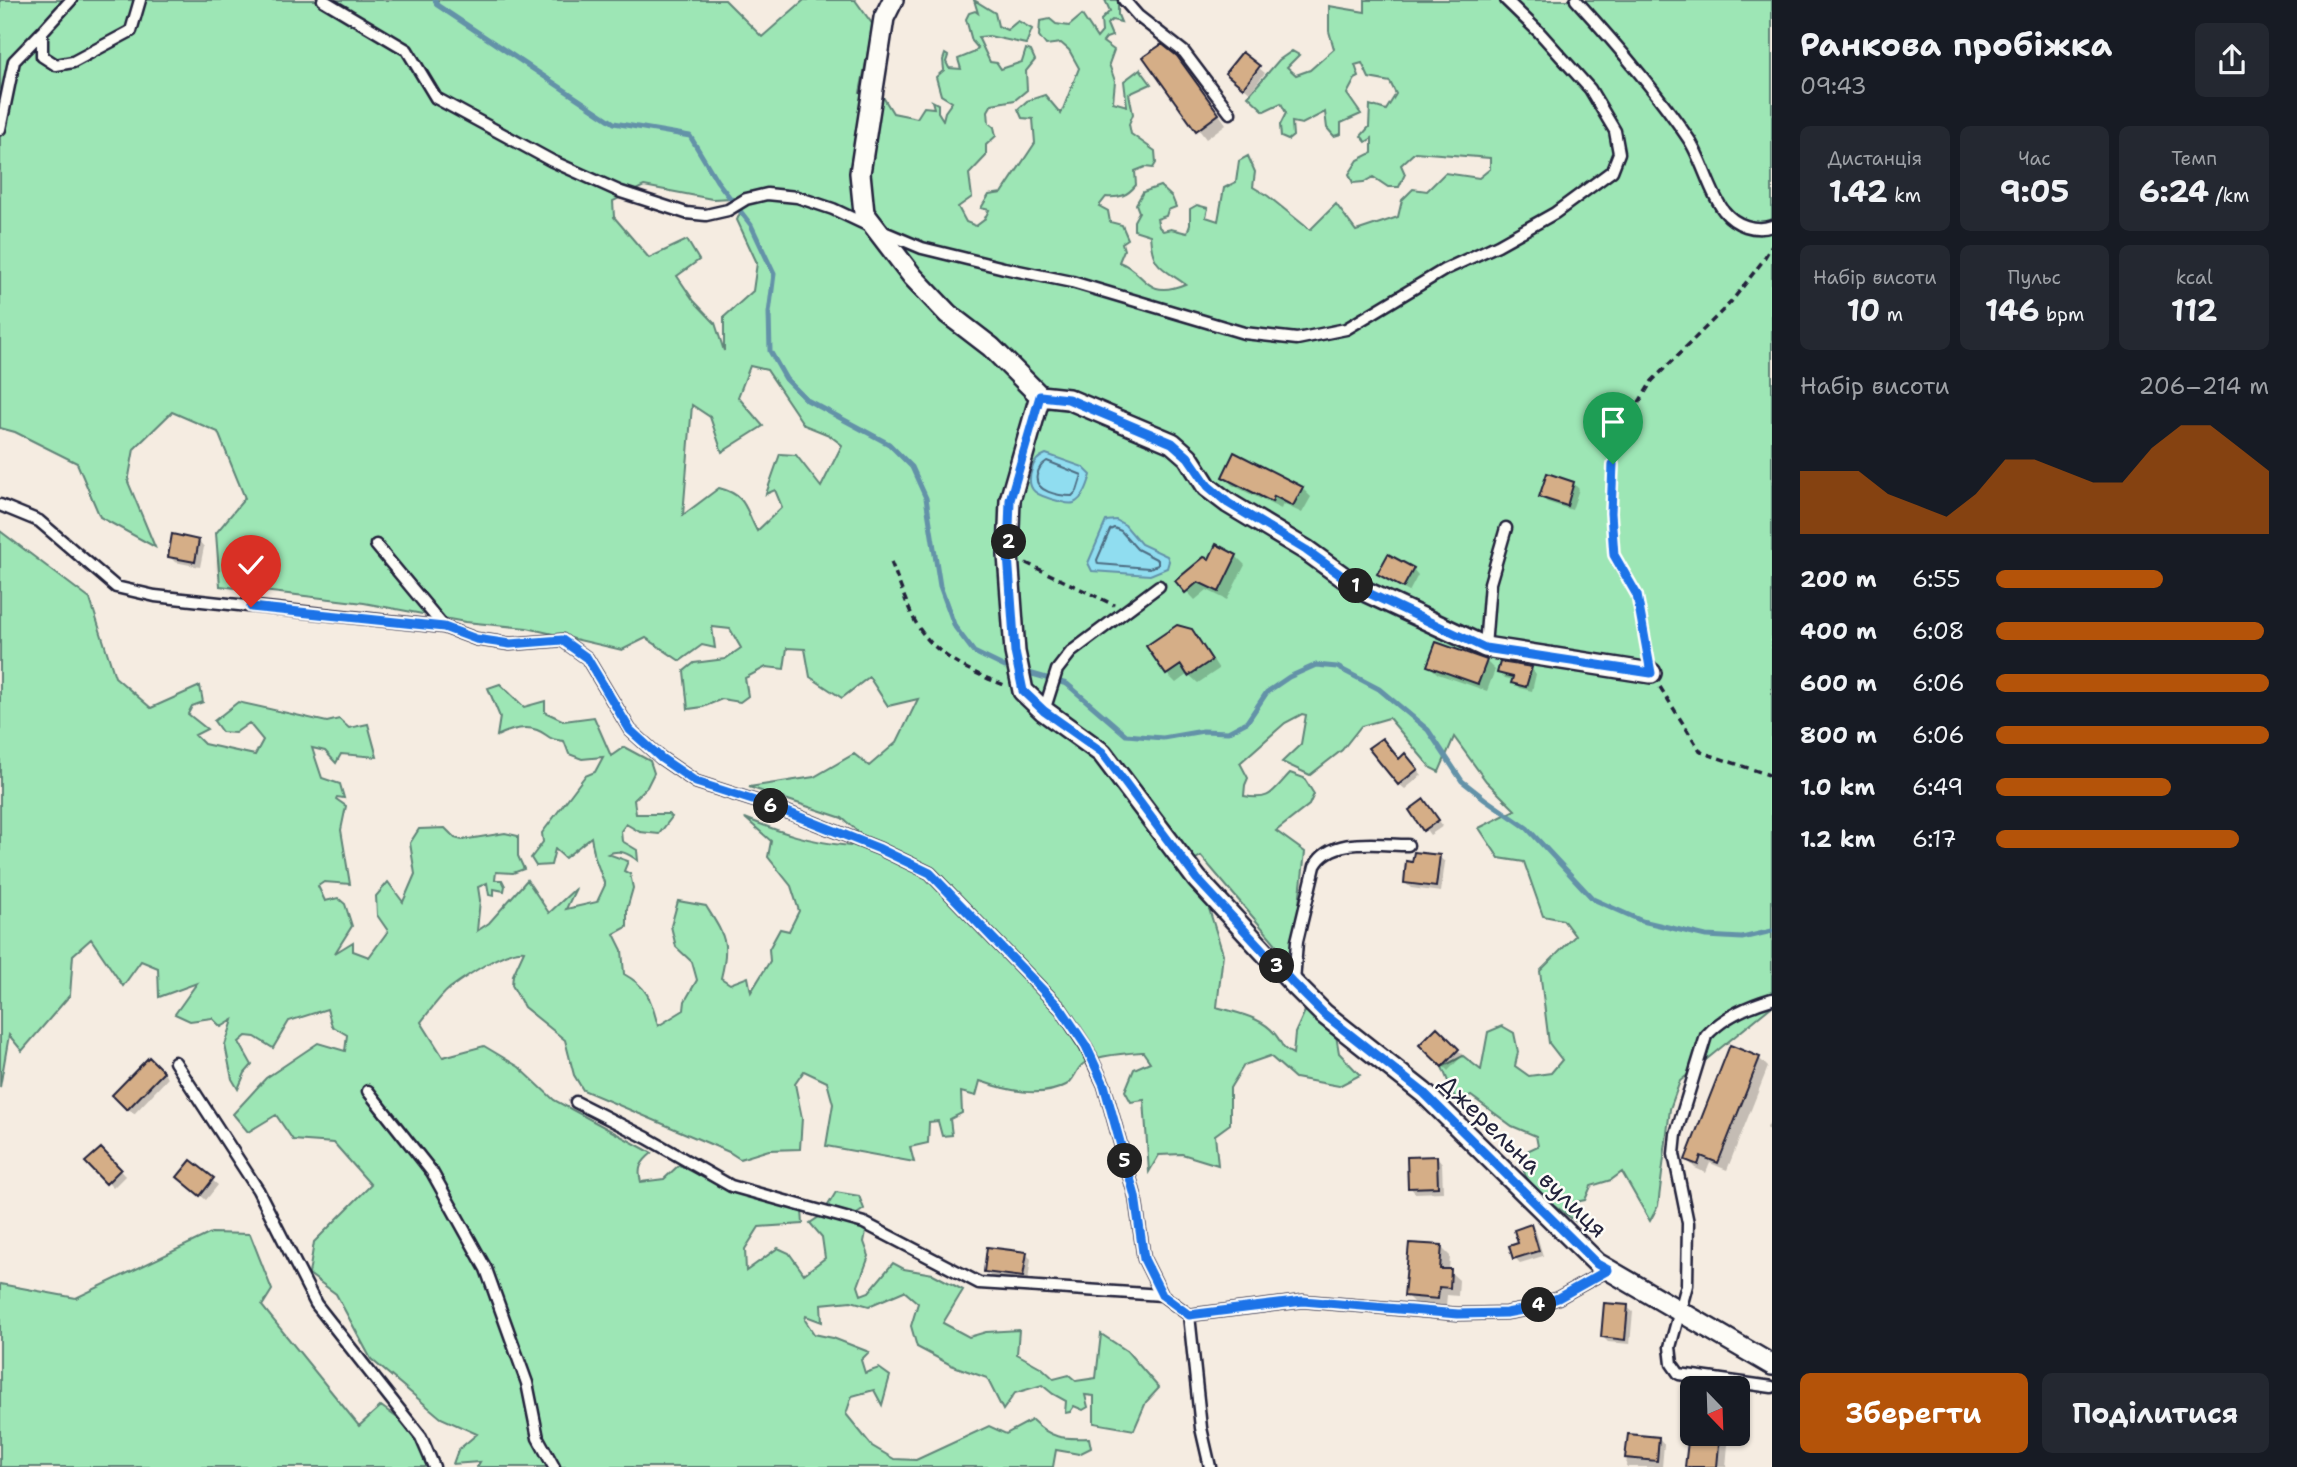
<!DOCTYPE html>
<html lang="uk">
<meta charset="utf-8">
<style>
body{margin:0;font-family:"Shantell Sans",sans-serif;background:#242831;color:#f1f3f6;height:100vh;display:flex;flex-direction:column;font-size:26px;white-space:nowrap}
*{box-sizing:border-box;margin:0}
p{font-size:23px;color:#9ea1a6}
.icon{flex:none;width:38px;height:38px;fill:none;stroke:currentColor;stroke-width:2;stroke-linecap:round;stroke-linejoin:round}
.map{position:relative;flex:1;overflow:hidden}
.details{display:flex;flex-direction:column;background:#171b24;width:525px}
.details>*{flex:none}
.needle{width:46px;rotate:157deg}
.controls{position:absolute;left:1680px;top:1376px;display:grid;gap:14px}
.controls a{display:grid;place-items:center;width:70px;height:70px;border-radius:10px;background:#171b24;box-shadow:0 2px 5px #0004;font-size:35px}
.pin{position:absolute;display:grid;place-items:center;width:60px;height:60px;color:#fff;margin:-72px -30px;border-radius:50% 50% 50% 0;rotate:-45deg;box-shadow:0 0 7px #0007}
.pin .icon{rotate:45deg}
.km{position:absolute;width:35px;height:35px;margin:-18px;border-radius:50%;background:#222;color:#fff;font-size:19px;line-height:35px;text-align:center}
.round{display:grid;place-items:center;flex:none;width:74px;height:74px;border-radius:10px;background:#242831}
.summary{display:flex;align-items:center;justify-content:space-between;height:119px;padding:0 28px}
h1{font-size:32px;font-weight:700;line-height:52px}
.metrics{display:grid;grid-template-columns:repeat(3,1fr);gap:10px;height:119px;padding:7px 28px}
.metrics div{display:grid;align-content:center;border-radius:10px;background:#242831;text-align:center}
.metrics b{font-size:30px;font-weight:700}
.metrics small{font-size:19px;font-weight:400}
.metrics p{font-size:19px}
.chart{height:196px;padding:14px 28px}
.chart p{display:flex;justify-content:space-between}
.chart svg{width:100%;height:126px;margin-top:7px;fill:#b45309;opacity:.7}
.action{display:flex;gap:14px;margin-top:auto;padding:14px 28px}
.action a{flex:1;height:80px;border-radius:10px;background:#b45309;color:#fff;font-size:28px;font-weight:700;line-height:80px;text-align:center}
.action a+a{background:#242831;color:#f1f3f6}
ul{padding:0 28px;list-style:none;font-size:23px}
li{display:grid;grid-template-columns:112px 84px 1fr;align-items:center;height:52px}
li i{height:18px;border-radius:9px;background:#b45309}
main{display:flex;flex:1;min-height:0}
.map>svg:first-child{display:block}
.green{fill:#9de6b5;stroke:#608478;stroke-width:2;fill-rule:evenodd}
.water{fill:#90ddf0;stroke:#6492a8;stroke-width:2}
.shadow{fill:#0003}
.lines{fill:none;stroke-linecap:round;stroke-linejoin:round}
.shore{stroke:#4e6d83;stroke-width:2}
.stream{stroke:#6492a8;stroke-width:5}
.building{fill:#d5ae87;stroke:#22223b;stroke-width:2}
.service-casing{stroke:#22223b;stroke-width:15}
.minor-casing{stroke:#22223b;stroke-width:24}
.path{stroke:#22223b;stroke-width:3.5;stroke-dasharray:7 5;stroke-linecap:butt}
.service{stroke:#fdfcf7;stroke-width:10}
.minor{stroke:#fdfcf7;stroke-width:19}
.route-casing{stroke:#fff;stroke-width:14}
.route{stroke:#1a73e8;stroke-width:9}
.labels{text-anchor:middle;stroke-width:5;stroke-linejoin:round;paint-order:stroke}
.street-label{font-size:24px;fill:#22223b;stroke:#fdfcf7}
</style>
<main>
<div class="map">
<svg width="1772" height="1467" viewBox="0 0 1772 1467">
<rect width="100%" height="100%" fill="#f5ece1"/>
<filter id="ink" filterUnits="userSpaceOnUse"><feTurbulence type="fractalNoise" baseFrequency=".0143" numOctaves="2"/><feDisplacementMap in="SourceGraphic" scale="14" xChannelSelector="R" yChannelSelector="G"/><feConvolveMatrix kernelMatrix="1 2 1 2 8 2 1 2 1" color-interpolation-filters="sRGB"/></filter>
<g filter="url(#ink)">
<path class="green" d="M0,0H725L762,37L804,0H855L873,25L860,93L883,97L893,113L917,118L924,107L934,108L932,101L938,104V112L943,120L945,112L952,102L941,95L936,77L944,70L943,60L945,54L948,56L946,62L949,68L961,69L958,59L973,53L978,48L972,41L966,19L969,13L975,11L978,13L974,0L995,13L998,26L1007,30L1018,21L1032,29L1026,44L989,36L978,37L990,62L997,63L1001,69L1022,62L1026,49L1031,51L1035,60L1026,71L1027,90L1015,100L992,104L988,111L989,123L994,127L996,136L986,145V156L969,174L972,197L958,207L966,222L976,226L984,220L989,210L981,208L989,195L1002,193L1035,143L1033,119L1022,118L1018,109L1027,101L1045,95L1061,114L1079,68L1069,50L1061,43L1046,45L1039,36L1040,21L1050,19L1056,24L1069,26L1082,15L1097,38L1102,32L1101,20L1110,11L1105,0H1118V15L1121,22L1112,20L1107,24L1112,36L1106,38L1103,42L1114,50L1109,64L1115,81L1113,102L1127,106L1124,81L1140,69L1151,84L1129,94L1133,114L1129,124L1131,134L1155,151L1156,163L1153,168L1145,167L1135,171L1136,185C1127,196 1120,198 1106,197L1099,206L1108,211L1110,222L1122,225L1128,239L1122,243L1124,250L1119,262C1146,271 1144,301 1185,284C1161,267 1152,267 1150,235L1134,230V221L1139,212L1136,204L1143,192L1160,186L1172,197L1176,207L1168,210L1166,216L1157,219L1159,227L1163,231L1171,229L1187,233L1190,225V209L1197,205L1208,208L1206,217L1218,221L1224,188L1236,182L1239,161L1248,156L1255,172L1253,187L1268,196L1310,230L1336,204L1356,231L1398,217L1402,200L1413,189L1427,191L1445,173L1479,178L1490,169V158L1415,152L1401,165L1405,174L1399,187H1388L1373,177L1364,182L1353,183L1349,174L1358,160L1372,153V138L1366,142L1361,136L1369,127L1370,105L1386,110L1396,94L1390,82L1369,78L1362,63L1355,65L1359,77L1355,79L1347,94L1361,114L1341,123V134L1334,136L1327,128L1325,112L1302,124L1292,122L1293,136L1288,140L1281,137L1280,125L1286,113L1281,103L1264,111L1248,96L1279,60L1292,51L1299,55L1287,67L1296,75L1310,70L1334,49L1329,31V6L1365,12V0H1772V1006L1680,1081L1670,1109L1658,1206L1650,1221L1622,1172L1611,1180L1591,1186L1585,1200L1575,1202L1577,1214L1589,1230C1573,1220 1525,1187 1523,1168C1522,1162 1526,1157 1527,1151L1538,1146L1536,1136L1512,1126L1471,1096L1457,1103L1442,1067L1463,1056L1481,1070L1488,1032L1502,1026L1514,1033L1518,1052L1515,1066L1529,1076L1551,1073L1562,1060L1549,1043L1540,971L1575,936L1563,920L1543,916L1524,862L1499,858L1479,828L1515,810L1486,781L1454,737L1439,772L1431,768L1389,718L1361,726L1342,750L1310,775L1282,762L1301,744L1306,715L1302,714L1285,723L1240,763L1248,778L1245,785L1244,796C1271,801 1272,792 1290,773L1304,778L1314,794L1309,805L1276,831L1305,852L1292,963L1201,856L1194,860L1223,954L1217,1007C1236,1013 1262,1017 1275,1034C1284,1045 1279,1047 1293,1054L1295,1033L1305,1011L1335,1029L1339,1053L1360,1075L1339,1086L1295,1078L1270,1056L1244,1065L1230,1088V1124L1215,1135L1218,1165L1182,1154L1159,1155L1149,1172L1144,1100L1131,1102L1125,1091L1134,1069L1150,1062L1143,1052C1128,1053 1095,1055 1083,1064C1076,1069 1074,1081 1066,1085C1040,1099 1006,1090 980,1081L976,1096L961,1092L962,1113L950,1119L952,1135L942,1136L938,1121L929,1122L928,1143L910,1147L914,1162L826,1146L833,1104L827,1082L804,1071L795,1084L802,1118L800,1149L769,1150L740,1159L729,1152L583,1090L574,1075L565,1040L524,1007L512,985L513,975L524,951C507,948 465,977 450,988C439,997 430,1011 421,1022L443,1057L484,1046L519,1067L554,1100L652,1153C641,1162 637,1168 641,1182L664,1179L679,1165L720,1185L802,1210L803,1224L759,1227L745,1249L746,1271L778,1248L789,1253L804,1274L825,1258L822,1237L810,1223L822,1215L836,1192L859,1196L864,1209L850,1219L866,1232L864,1242L869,1256L858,1286L861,1295L869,1292L893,1263L904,1269L933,1274L963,1290L943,1323L969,1337L986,1332L1019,1330L1017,1354L1042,1368L1054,1379L1069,1375L1076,1381L1096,1378L1101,1334L1127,1351L1159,1388L1146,1402L1134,1430L1094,1423V1396L1085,1395L1088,1407L1083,1410L1074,1406L1070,1412L1065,1413L1066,1401L1053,1394L1042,1385L1015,1393L1003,1410L987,1378L951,1365L917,1347L911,1326L918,1303L904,1291L869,1306L851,1301L821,1304L822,1322L806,1316L805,1320L814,1334L833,1338L869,1352L861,1360L865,1373L879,1368L890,1376L882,1405L874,1390L852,1396L846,1414L872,1446L894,1459L916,1460L989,1426L1006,1434L1032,1420C1052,1439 1062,1439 1089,1438L1091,1448L1079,1454L1056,1450L1053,1467H477L480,1462L453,1464L458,1450L477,1434L441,1418L371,1359L336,1294L309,1274L314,1242L371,1185L334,1143L293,1140L276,1115L248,1132L233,1114L266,1078L318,1043L345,1051L347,1035L332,1026L327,1009L289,1021L273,1048L255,1037L246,1036L239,1042L252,1065L245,1073L238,1089L232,1079L225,1045L233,1020L221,1027L212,1018L190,1021L175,1014L197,983L159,997L158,968L141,961L123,986L91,939L73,955L70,995L22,1051L9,1035L0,1087V531L90,599L115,677L151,708L200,686L203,702L192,706L188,714L207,729L195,735L204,744L255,755L263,740L249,723L235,733L222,732L214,721L238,702L327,722L339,719L349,728L368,724L377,757L341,754L336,763L325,751L312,748L322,778L340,784L344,798L337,797L336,799L346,806L341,830L350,884L324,882L318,886L325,901L338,898L345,904L352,926L335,953L353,942V951L369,957L388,931L377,915L376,896L388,882L403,902L415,874L410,843L419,829L445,828L455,838L462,840L505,833L518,836V856L524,869L513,873L496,872L495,880H502L505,886L504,891L494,889V896L489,895L487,883L478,887L480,900L477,931L489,923L527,880L549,913L576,888L566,909L597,902L605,885L595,858L591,837L565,858L555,849L551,865L536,866L531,858L543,842L542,833L585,776L595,772L603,757L582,759L569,754L564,741C545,739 550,735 537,730C524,725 509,730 497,736L500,717L488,688L500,684L524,707L545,701V712L564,721L594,717L611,756L624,747L650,761L654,773L647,787L634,800L636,814H668L672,817L659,834L640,832L626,824L621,831L622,841L637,850L638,861C628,853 620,849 608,854L628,861L624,871L630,874L633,888L627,909V927L614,934L622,950L624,974C649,988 651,1000 658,1026L684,1010L685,1001L697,980L692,962L676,947L671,926L678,901L706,906C725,937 730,942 721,978L730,984L748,977L751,992L770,961L769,949L780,929L789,931L799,911L791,886L768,857L771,841L745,818C782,833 810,842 850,846L863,836L842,818L749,787L814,777L854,754L869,766L897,742L918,699L888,706L869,677L842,698L810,677L805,649L787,648L784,669L766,667L745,678L748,696L740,702L722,699L703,707L688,709L684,671L694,663L725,659L741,648L730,629L712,627L715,648L702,645L680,661L646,638L622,650L527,628L465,622L364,603L220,586L216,533L245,498L218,432L172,412L134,449L128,482L155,547L100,517L77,463L15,432L0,428ZM644,186L712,199L778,196L746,199L737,220L757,263L753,291L724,317V351L715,323L694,301L677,276L699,260L687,240L649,258L614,217L613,201ZM750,366L767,370L804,425L829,435L842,445L821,487L796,455L780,454L766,494L775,490L782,507L757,531C745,509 747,495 719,488L683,515L692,405L710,417L722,452L763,426L738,397Z
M211,1233L250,1234L272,1290L262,1306L359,1426L381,1406L418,1433L435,1467H0V1284L76,1298Z"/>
<path class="water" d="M1046,454L1083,467L1091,475C1088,485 1084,498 1074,503C1069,505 1063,502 1058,501C1039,496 1024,492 1032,469C1034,461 1038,457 1046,454Z
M1116,520L1125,525L1141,544L1167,556L1169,561L1167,568L1150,575L1092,571L1088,563L1106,521Z"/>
<path class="shadow" d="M1242,54L1265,73L1250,92L1232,78Z
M1145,58H1176L1186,67L1226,124L1206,139Z
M1224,476L1302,488L1311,497L1302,513L1283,504L1281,509L1232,485Z
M1573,483L1579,489L1572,510L1547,502L1541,497Z
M199,541L204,547L200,567L175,562L169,556Z
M1236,556L1245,565L1227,600L1207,590L1195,600L1177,581L1210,561Z
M1413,569L1418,575L1409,592L1385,579L1379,574Z
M1191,631L1200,640L1219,669L1198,683L1188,674L1176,683L1167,674Z
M1486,661L1495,670L1487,691L1438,674L1429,666Z
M1531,668L1536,674L1532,691L1519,688L1514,680L1505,678L1499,672Z
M1399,760L1410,761L1422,775L1405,789L1399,784Z
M1429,807L1443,826L1430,835L1412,810Z
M1439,857L1445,862L1441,892L1411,888L1405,883Z
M1437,1030L1463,1055L1448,1071L1422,1045Z
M1759,1058L1768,1067L1727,1170L1710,1163L1706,1173L1695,1168L1687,1160Z
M149,1059L168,1078L134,1114L114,1095Z
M1772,1117V1133L1767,1128Z
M101,1150L125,1176L113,1188L88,1162Z
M1437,1157L1442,1163L1443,1192L1415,1193L1410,1187Z
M212,1180L218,1185L206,1200L185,1182Z
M1530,1226L1536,1232L1543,1256L1520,1263L1515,1258Z
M1441,1247L1450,1256L1449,1271L1459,1280L1458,1296L1447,1295L1446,1306L1415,1304L1406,1295Z
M1026,1254L1031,1259L1028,1281L991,1277L986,1271Z
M1627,1307L1633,1312L1630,1344L1608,1342L1603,1337Z
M1692,1417V1433H1729L1726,1467H1687Z
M1629,1436L1659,1438L1664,1444L1662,1467H1626Z"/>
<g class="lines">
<path class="shore" d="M1047,461L1082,475L1077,491L1072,496C1060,496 1033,492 1037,475C1039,468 1041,465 1047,461Z
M1114,528L1121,531L1137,549L1158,560V565L1149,568L1098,564L1097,560L1110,530Z"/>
<path class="stream" d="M435,0L437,5L614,123L690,136L717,181L751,225L774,274L769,313L770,351L786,379L807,400L889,444L912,467L926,498L940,586L955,627L974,652L1005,667
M1029,673L1067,684L1126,735L1163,738L1203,731L1228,732L1247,722L1267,692L1289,677L1316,665L1337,667L1379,689L1428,730L1462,781L1485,799L1527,828L1593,899L1642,921L1706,936L1742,938L1772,931"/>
</g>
<path class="building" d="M1162,44L1177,56L1219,114L1196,131L1143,57Z
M1242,52L1260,66L1243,88L1225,73Z
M1234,452L1303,487L1293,506L1274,496L1272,502L1222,477Z
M1547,473L1574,482L1567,506L1539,497Z
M172,534L199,540L195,562L168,557Z
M1216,544L1237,555L1219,592L1198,582L1185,593L1175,581L1204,557L1209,559Z
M1388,554L1414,568L1403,588L1377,574Z
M1177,625L1192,629L1212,660L1188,676L1181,665L1166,675L1146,646Z
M1436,642L1487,660L1478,684L1427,666Z
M1500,662L1532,667L1526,687L1511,683L1513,677L1497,673Z
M1382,738L1399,759L1405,753L1418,769L1398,785L1368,748Z
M1424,799L1439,820L1423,831L1409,810Z
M1414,852L1440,855L1436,887L1404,883L1406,861L1412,862Z
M1437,1027L1459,1049L1442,1067L1419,1045Z
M1730,1045L1760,1057L1718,1163L1701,1156L1698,1165L1685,1160Z
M149,1057L164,1072L127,1110L112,1095Z
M101,1148L121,1169L106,1184L85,1162Z
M1437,1156L1438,1187L1408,1188L1407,1157Z
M191,1160L214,1178L200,1196L177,1177Z
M1531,1224L1539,1251L1513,1259L1509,1246L1518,1243L1514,1230Z
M1409,1243L1442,1245L1440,1269H1451L1450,1288L1439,1287L1438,1299L1404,1296Z
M987,1247L1027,1252L1023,1277L984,1272Z
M1604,1303L1628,1305L1625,1340L1601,1337Z
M1689,1433H1720L1717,1467H1685Z
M1628,1434L1659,1437L1657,1461L1625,1458Z"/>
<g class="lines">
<g class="service-casing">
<path id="service" d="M71,0L42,32V56L56,65L73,62L131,31L140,0
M323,0L407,50L436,98L552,161L621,192L686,213L706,215L728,210L746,199L767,194L797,197L833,209L867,225
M1124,0L1138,16L1184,52L1230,113
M1576,0C1616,44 1655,89 1688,138C1702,158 1710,194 1724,211C1735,225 1755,232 1772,226
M0,129L14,61L42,32
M884,232L922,248L1004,268L1072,282L1244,333L1297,339L1346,329L1444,270L1498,245L1555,213L1612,171L1619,153L1615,131L1590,89L1539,32L1506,0
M0,505L39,521L116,587L155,596L444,627L476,639L510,644L562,640L587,658L630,730L661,758L696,782L777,808L880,849L930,873L1061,1009L1086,1047L1104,1085L1135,1196L1144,1259L1162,1295
M376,545L444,627
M1485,647L1490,583L1506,528
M1044,711L1057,670L1071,652L1159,586
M1294,983L1297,941L1315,866C1331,836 1378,845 1408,845
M1772,999C1748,1006 1723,1017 1706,1036L1676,1134L1674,1154L1688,1223L1687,1285L1670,1347L1672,1364L1679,1374L1772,1387
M175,1062L258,1190L316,1304L421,1437L434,1467
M368,1091L432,1172L486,1269L527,1383L538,1438L554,1467
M576,1102L647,1138L731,1186L864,1223L979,1283L1162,1295L1189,1315L1201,1428L1210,1467
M1189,1315L1303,1301L1458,1314L1506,1313L1528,1309L1558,1298L1608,1270"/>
</g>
<g class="minor-casing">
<path id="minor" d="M893,0L884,18L860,173L864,213L913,277L948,314L991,347L1040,396
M1651,673L1485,647L1360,589L1306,550L1228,503L1207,487L1188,457L1172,443L1068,399L1040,396L1010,500L1008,555L1015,652L1023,691L1044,711L1102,753L1197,879L1294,984L1324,1014L1424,1093L1597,1263L1772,1365"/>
</g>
<path class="path" d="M891,562C899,581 908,611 919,628C938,657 973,673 1004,685
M1026,563L1114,605
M1648,654L1637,595L1614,555L1611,513L1613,464L1630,417L1652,381L1731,302L1762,262L1772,245
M1660,687L1701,752L1772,776"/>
<use href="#service" class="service"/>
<use href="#minor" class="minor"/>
</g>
</g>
<g class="lines" filter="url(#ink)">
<g class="route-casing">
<path id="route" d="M251,607L444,627L476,639L510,644L562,640L587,658L630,730L661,758L696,782L777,808L880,849L930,873L1061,1009L1086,1046L1104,1085L1135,1196L1144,1259L1162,1295L1189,1315L1303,1301L1458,1314L1506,1313L1528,1309L1558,1298L1608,1270L1597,1264L1424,1093L1324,1014L1294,984L1197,879L1102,752L1044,711L1023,691L1015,652L1008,555L1010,500L1040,396L1068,399L1172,443L1188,457L1208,486L1228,503L1306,550L1360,589L1485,648L1651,673L1637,595L1614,555L1611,513L1613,464"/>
</g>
<use href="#route" class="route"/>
</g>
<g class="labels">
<g class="street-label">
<text transform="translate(1523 1156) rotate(44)" y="8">Джерельна вулиця</text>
</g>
</g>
</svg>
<div class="controls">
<a><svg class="needle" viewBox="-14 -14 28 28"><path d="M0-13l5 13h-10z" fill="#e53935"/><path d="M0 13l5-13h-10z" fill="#9ea1a6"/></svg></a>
</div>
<div class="pin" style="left:1613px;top:464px;background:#1e9e55"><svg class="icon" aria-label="arrive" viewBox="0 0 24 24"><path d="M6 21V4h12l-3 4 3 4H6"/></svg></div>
<div class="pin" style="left:251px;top:607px;background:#d93025"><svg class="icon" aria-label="check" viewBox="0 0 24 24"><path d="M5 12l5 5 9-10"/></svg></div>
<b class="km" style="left:1356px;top:586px">1</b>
<b class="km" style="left:1009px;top:542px">2</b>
<b class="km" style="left:1277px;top:966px">3</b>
<b class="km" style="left:1539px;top:1305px">4</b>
<b class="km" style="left:1125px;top:1161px">5</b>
<b class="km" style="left:771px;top:806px">6</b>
</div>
<section class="details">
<div class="summary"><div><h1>Ранкова пробіжка</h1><p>09:43</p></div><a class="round"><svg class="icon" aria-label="share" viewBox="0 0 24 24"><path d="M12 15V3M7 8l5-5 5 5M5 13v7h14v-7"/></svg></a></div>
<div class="metrics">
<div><p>Дистанція</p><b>1.42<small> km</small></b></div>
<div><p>Час</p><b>9:05</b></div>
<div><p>Темп</p><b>6:24<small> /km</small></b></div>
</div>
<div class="metrics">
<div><p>Набір висоти</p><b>10<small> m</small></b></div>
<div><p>Пульс</p><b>146<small> bpm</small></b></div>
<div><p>kcal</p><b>112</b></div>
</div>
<div class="chart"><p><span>Набір висоти</span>206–214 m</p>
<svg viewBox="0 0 160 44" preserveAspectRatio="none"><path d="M0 44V22L10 22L20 22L30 30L40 34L50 38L60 30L70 18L80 18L90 22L100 26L110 26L120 14L130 6L140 6L150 14L160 22V44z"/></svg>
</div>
<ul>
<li><b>200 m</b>6:55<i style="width:61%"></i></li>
<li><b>400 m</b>6:08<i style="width:98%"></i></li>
<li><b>600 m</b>6:06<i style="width:100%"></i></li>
<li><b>800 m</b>6:06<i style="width:100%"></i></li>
<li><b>1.0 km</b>6:49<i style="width:64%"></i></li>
<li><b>1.2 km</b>6:17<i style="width:89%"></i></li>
</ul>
<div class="action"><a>Зберегти</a><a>Поділитися</a></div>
</section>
</main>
